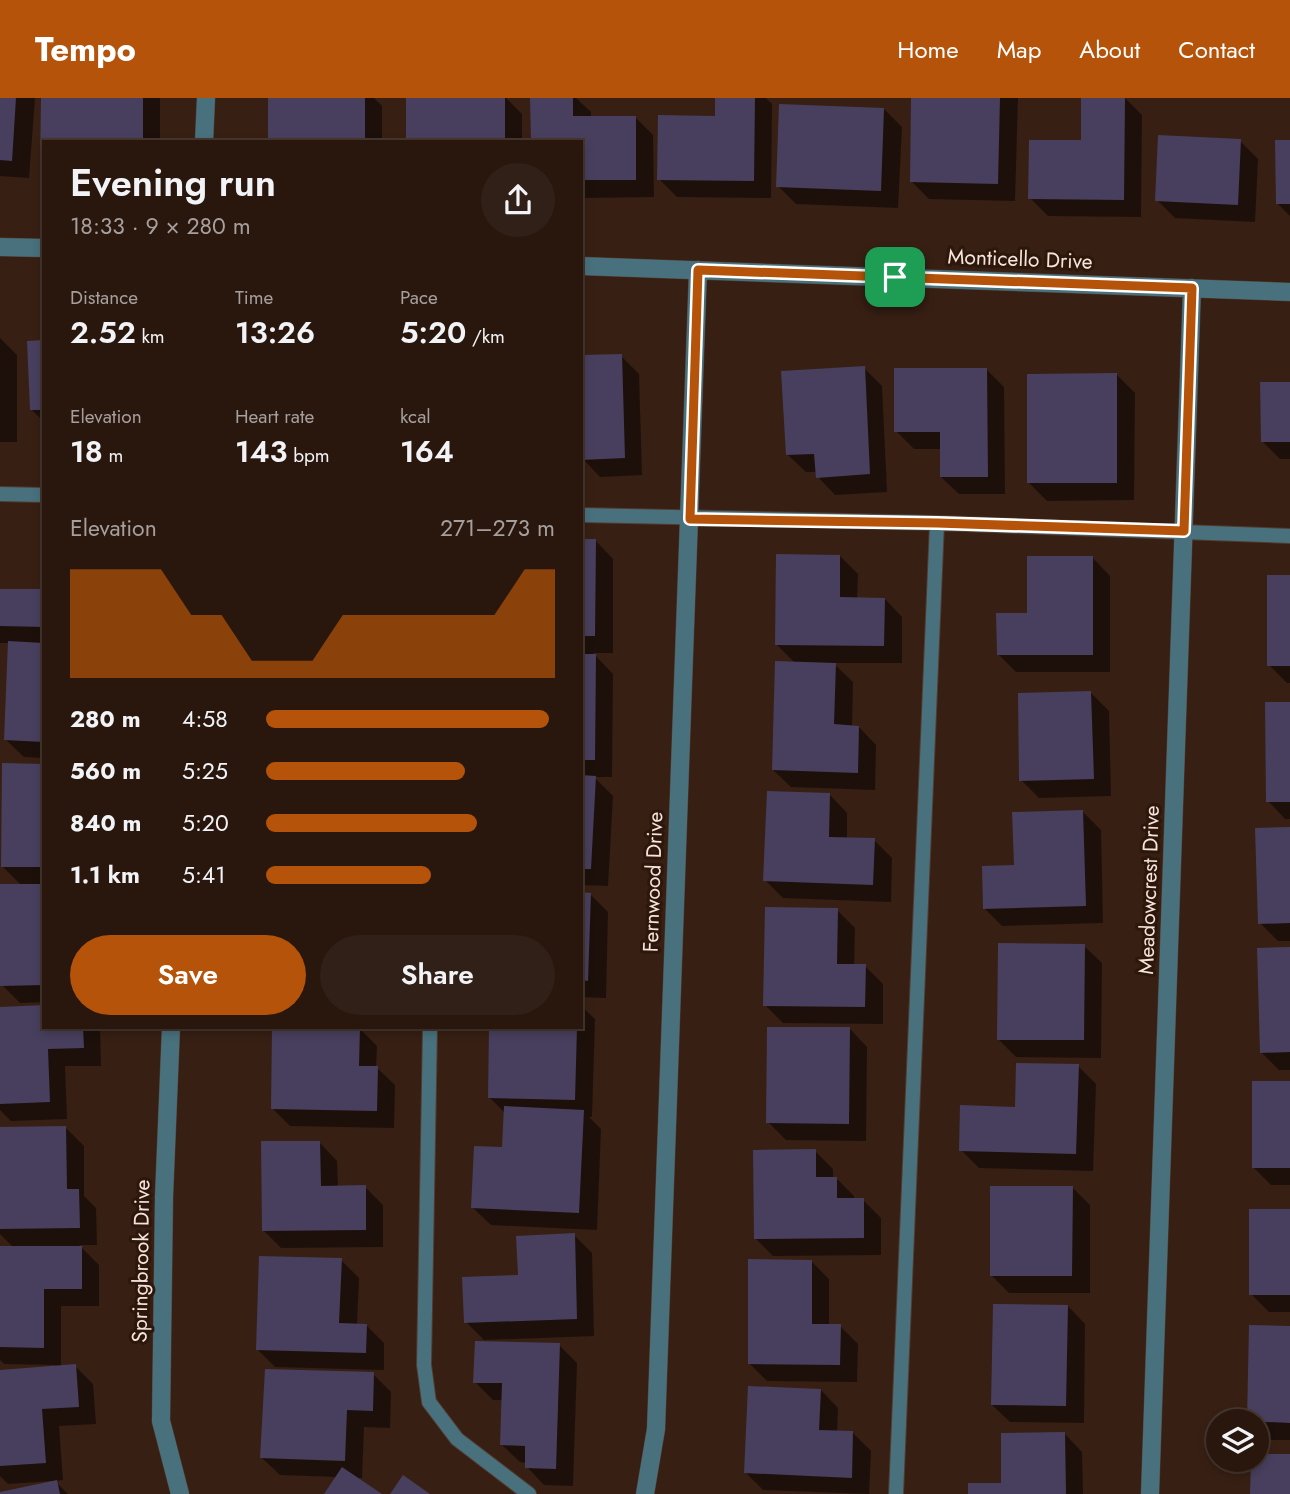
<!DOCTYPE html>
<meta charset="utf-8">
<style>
body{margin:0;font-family:Jost,sans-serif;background:#312017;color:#f1f3f6;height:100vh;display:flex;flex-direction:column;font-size:26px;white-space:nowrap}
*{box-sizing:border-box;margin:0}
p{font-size:23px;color:#a59f9e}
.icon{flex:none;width:38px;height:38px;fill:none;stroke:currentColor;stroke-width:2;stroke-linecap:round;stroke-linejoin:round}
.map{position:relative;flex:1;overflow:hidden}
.details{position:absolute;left:42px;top:42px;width:541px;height:889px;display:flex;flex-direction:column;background:#29170e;border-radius:0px;box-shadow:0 4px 10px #0003,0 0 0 2px #45362e}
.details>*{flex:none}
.controls{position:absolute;left:1206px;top:1311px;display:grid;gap:14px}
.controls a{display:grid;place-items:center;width:63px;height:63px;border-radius:50%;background:#29170e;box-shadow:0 4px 10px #0003,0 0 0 2px #45362e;font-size:35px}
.pin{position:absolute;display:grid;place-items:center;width:60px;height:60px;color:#fff;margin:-30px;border-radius:14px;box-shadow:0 4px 10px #0006}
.round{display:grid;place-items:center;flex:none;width:74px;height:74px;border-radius:37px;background:#312017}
.head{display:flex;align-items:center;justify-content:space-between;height:119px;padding:0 28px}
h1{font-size:38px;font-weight:600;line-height:52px}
.metrics{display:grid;grid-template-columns:repeat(3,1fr);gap:10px;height:119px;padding:7px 28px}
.metrics div{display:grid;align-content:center}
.metrics b{font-size:30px;font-weight:600}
.metrics small{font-size:19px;font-weight:400}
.metrics p{font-size:19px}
.chart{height:196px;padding:14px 28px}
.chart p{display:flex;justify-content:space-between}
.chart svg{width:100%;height:126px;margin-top:7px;fill:#b45309;opacity:.7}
.button{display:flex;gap:14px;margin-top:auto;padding:14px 28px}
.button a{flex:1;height:80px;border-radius:42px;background:#b45309;color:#fff;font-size:28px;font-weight:600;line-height:80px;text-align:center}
.button a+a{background:#312017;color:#f1f3f6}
ul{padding:0 28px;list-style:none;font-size:23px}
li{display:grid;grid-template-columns:112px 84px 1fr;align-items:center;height:52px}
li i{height:18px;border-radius:9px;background:#b45309}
header{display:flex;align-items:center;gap:42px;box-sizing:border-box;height:98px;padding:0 35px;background:#b45309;color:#fff}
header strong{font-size:33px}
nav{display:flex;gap:38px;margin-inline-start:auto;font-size:24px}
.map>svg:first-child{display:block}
.shadow{fill:#0007}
.building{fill:#473f5d}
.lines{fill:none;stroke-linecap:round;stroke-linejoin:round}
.service-casing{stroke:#523b2f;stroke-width:16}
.minor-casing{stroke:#523b2f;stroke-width:19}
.service{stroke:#48717d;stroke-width:14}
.minor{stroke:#48717d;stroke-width:18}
.route-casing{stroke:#fff;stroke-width:14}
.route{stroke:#b45309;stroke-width:9}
.labels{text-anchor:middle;stroke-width:6;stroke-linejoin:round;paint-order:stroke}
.street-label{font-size:21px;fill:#f5e4dc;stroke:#2d160a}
</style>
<header>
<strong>Tempo</strong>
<nav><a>Home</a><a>Map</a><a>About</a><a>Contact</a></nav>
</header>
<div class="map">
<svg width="1290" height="1396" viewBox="0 0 1290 1396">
<rect width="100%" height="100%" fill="#371f13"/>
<path class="shadow" d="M0,0H35L29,80L0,78Z
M42,0H160V44H44V68L42,66Z
M270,0H374L382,8V44H270Z
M408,0H506L522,16V44H408Z
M532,0H576L591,14V20L635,19L653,37L654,99L581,100V44Z
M717,0H766L772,6L771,100L677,99L659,81L717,20Z
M913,0H1018L1015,103L929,101L911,83Z
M1083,0H1125L1142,17L1141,119L1048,118L1030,100L1082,44Z
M884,11L902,29L898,110L796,106L778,88Z
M1240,43L1258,61L1255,124L1175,120L1157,102Z
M1290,44V118L1278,106Z
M0,240L17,257V344H0Z
M44,244V324L32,312Z
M621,258L639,276L642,377L600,379L583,361L581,259Z
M864,270L882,288L887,394L835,397L818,379L817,374H806L788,357Z
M987,272L1004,289L1005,396H959L941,379V351H914L896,333Z
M1117,277L1135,295L1134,402L1047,403L1029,385Z
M1290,286V361H1280L1263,344Z
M581,443H596L613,461V555H593L613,576L612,679H594L613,698L608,788L581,787Z
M840,458L858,476L857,501H885L902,519V565H833L853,584L852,629H859L876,647L875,692L791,689L773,672L795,565L777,547Z
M1093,460L1110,478V574H1016L998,556L1029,517Z
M1290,479V585H1287L1269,567Z
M0,492L44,493V660L24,659L6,642L10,545H0Z
M1091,595L1109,613L1111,698L1039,700L1021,682Z
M1290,606V721H1285L1268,703Z
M44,667V904L20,905L2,887L22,788L2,768Z
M830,697L847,715V741L874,742L892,760L891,804L783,800L765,782Z
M1083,714L1101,732L1103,825L1002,828L984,810L1016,769Z
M1290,730V843H1278L1260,825Z
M581,796H590L608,814L606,900L581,899Z
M837,812L855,830L854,868H865L883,886V926L783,925L765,907Z
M1084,848L1102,865L1101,960L1016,959L998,941Z
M1290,851V972H1279L1261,954Z
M581,908L595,921L592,1019H589L601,1031L597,1132L491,1127L473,1110L503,1051L505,1015L489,999L491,929H581Z
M0,910L44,929H100L101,968H65L67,1021L11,1023L0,1012Z
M359,930L377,948L376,969L395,987L394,1030L290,1028L272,1010Z
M850,931L867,949L866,1043L786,1042L768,1024Z
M1078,968L1096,986L1093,1073L979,1070L961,1052Z
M1290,985V1087H1271L1253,1069Z
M0,1030H66L84,1048V1098L96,1110L97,1147H79L99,1167V1208H61V1269L75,1268L93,1286L96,1326L59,1328L63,1382L55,1383L68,1396H1L52,1385V1383L8,1386L0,1378V1273L55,1269V1267L4,1266L0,1262V1149H13L0,1136Z
M320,1045L337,1063L338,1089H365L383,1107V1149L281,1150L263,1132Z
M815,1053L833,1071V1080H836L854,1098V1102H863L881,1120V1157L773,1158L755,1140Z
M1072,1089L1090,1107V1195H1009L991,1177Z
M1290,1112V1214H1269L1251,1196Z
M574,1137L592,1155L594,1238L484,1242L466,1224L520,1178Z
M341,1162L359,1180L357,1227H366L384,1245V1272L275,1269L258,1252Z
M812,1164L829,1181V1228H840L858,1246L857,1284L767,1283L749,1265Z
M1068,1208L1085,1226L1084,1325L1010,1324L992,1307Z
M1290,1229V1342H1267L1256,1331V1323Z
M559,1247L577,1265L573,1388L544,1387L527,1369V1365L520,1364L502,1347L503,1302H493L475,1284Z
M373,1276L391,1294L390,1330L364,1329L362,1380H355L379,1396H326L337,1379L280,1377L262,1360Z
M821,1292L838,1310L837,1335H853L871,1353L869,1396L763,1392L745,1374Z
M1065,1336L1082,1354L1083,1396H970L1003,1387Z"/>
<path class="building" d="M0,0H16L12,63L0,62Z
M41,0H143V44H44V67H40Z
M268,0H365V44H268Z
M406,0H505V44H406Z
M530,0H573V18H636V82H581V44H531Z
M715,0H755L754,83L657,82L658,17L715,18Z
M911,0H1000L998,86L910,84Z
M1081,0H1125L1124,102L1028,101L1029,42H1081Z
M779,6L884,10L881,93L776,89Z
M1158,37L1241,41L1238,107L1155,103Z
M1275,42H1290V106H1276Z
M44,242V312H30L27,243Z
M622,256L625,360L581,362V257Z
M865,268L870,376L816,380L814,356L786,357L781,273Z
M894,270H987L988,379H940V334H894Z
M1117,275V385H1027V276Z
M1260,284H1290V344H1261Z
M581,441H596L595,538H581Z
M776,456L840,457V499L885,500L884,548L775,547Z
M1027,458H1093V557H997L996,515H1027Z
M1267,477H1290V568H1267Z
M0,491H44V529L0,528Z
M8,543L44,545V644L4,642Z
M581,556H596L595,662H581Z
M775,563L836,565L834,626L859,628L858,675L772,672Z
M1091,593L1094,681L1019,683L1018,595Z
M1265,604H1290V704H1266Z
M2,665L44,666V769H1Z
M581,677L596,678L591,771H581Z
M767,693L830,695L829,739L875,740L873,787L763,783Z
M1083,712L1086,808L983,811L982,768L1014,767L1012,714Z
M1290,729V825L1258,826L1255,730Z
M0,786H44V887L0,888Z
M581,794L591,795L588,883L581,882Z
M765,809L838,810L837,866H866L865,909L763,908Z
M998,845L1085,846L1084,942H997Z
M1290,849V954L1260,955L1257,850Z
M44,907V929H83L84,950L48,951L50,1004L0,1006V909Z
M272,929H360L359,968H378L377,1013L271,1011Z
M489,929H577L575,1002L488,1000Z
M767,929H850L849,1026L766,1025Z
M1016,965L1079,966L1076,1056L959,1053L960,1007L1015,1009Z
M1252,983H1290V1070H1252Z
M504,1008L584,1012L579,1115L471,1110L474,1048L502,1049Z
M66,1028L67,1091H79L80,1130L0,1131V1029Z
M261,1043H320L321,1088L366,1087V1132L262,1133Z
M816,1051V1079H837V1100H864V1140L754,1141L753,1052Z
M990,1088H1073L1072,1178H990Z
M1249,1111H1290V1197H1249Z
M575,1135L577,1221L464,1225L462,1179L518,1177L516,1138Z
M0,1148H82V1191H44V1250L0,1249Z
M259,1158L342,1160L339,1225L367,1226L366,1255L256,1252Z
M748,1161L812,1162V1226H841L840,1267L748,1266Z
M993,1206L1068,1207L1066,1308L991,1307Z
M1249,1227L1290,1228V1325L1247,1323Z
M475,1243L560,1245L556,1371L525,1370V1348L500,1347L502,1285H473Z
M76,1266L79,1309L42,1311L46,1365L0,1368V1272Z
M265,1271L374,1274L373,1313L347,1312L345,1363L260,1360Z
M748,1288L821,1291L819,1332L853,1333L852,1380L744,1375Z
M1065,1334L1066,1396H968V1385H1001V1335Z
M1256,1356H1290V1396H1250L1251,1362H1256Z
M342,1369L382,1396H324Z
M403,1377L430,1396H390Z
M57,1382L60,1396H0V1394Z"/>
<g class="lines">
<g class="service-casing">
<path id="service" d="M0,396L44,397
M581,417L937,425L1290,438
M430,929L424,1267L429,1304L457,1341L529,1396
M896,1396L937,425"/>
</g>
<g class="minor-casing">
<path id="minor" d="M204,44L206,0
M0,149L44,150
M581,168L1290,194
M171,929L164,1099L161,1323L180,1396
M645,1396L656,1331L698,172
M1150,1396L1192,190"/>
</g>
<use href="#service" class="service"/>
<use href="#minor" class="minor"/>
</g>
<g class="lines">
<g class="route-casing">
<path id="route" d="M698,172L1192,190L1184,433L937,425L690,421Z"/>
</g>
<use href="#route" class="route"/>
</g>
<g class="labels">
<g class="street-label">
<text transform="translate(1020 161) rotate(2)" y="7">Monticello Drive</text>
<text transform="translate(653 784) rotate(-88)" y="7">Fernwood Drive</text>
<text transform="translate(1149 792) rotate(-88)" y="7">Meadowcrest Drive</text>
<text transform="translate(141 1163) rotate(-89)" y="7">Springbrook Drive</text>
</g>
</g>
</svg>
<div class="controls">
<a><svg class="icon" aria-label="layers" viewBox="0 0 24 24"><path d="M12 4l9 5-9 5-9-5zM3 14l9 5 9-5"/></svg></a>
</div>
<div class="pin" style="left:895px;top:179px;background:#1e9e55"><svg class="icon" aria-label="arrive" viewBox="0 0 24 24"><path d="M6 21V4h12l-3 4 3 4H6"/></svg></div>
<section class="details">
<div class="head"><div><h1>Evening run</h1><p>18:33 · 9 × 280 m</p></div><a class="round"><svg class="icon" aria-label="share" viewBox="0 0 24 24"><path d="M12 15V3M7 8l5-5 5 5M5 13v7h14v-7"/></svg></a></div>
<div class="metrics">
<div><p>Distance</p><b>2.52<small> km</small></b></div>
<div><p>Time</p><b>13:26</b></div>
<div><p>Pace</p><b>5:20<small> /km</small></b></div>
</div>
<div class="metrics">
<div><p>Elevation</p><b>18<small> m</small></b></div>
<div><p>Heart rate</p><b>143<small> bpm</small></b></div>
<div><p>kcal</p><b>164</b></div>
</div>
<div class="chart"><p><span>Elevation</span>271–273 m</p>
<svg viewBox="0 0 160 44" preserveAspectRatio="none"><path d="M0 44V6L10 6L20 6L30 6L40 22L50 22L60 38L70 38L80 38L90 22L100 22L110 22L120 22L130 22L140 22L150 6L160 6V44z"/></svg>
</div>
<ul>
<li><b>280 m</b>4:58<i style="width:98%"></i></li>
<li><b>560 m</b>5:25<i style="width:69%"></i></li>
<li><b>840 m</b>5:20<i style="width:73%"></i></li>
<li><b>1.1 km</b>5:41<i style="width:57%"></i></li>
</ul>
<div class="button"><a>Save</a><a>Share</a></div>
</section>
</div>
